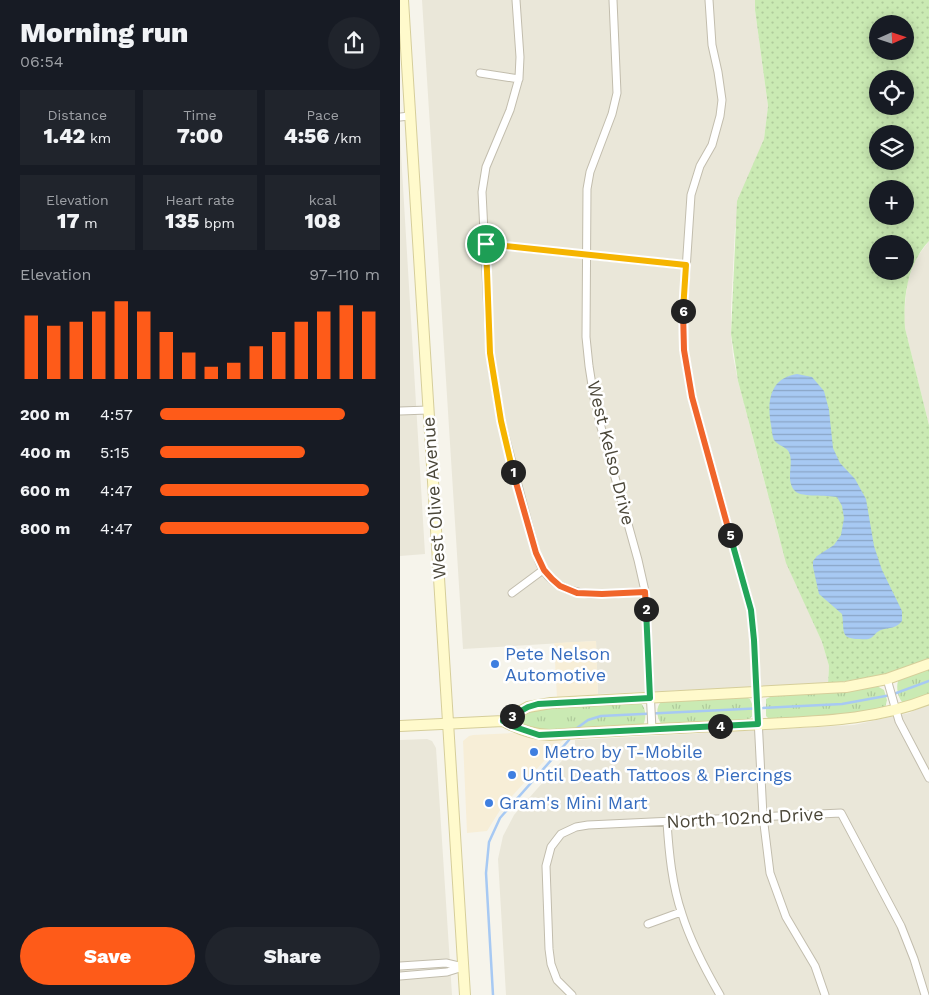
<!DOCTYPE html>
<meta charset="utf-8">
<style>
body{margin:0;font-family:"Work Sans",sans-serif;background:#20242c;color:#f1f3f6;height:100vh;display:flex;flex-direction:column;font-size:19px;white-space:nowrap}
*{box-sizing:border-box;margin:0}
p{font-size:16px;color:#9ea1a6}
.icon{flex:none;width:28px;height:28px;fill:none;stroke:currentColor;stroke-width:2;stroke-linecap:round;stroke-linejoin:round}
.map{position:relative;flex:1;overflow:hidden}
.panel{display:flex;flex-direction:column;background:#171b24;width:400px}
.panel>*{flex:none}
.needle{width:32px;rotate:87deg}
.tools{position:absolute;left:469px;top:15px;display:grid;gap:10px}
.tools a{display:grid;place-items:center;width:45px;height:45px;border-radius:50%;background:#171b24;box-shadow:0 2px 12px #0003;font-size:25px}
.pin{position:absolute;display:grid;place-items:center;width:42px;height:42px;color:#fff;margin:-21px;border:2px solid #fff;border-radius:50%;box-shadow:0 1px 5px #0007}
.km{position:absolute;width:25px;height:25px;margin:-12px;border-radius:50%;background:#222;color:#fff;font-size:14px;line-height:25px;text-align:center}
.round{display:grid;place-items:center;flex:none;width:52px;height:52px;border-radius:26px;background:#20242c}
.summary{display:flex;align-items:center;justify-content:space-between;height:85px;padding:0 20px}
h1{font-size:28px;font-weight:800;line-height:38px}
.stats{display:grid;grid-template-columns:repeat(3,1fr);gap:8px;height:85px;padding:5px 20px}
.stats div{display:grid;align-content:center;border-radius:0px;background:#20242c;text-align:center}
.stats b{font-size:21px;font-weight:800}
.stats small{font-size:14px;font-weight:400}
.stats p{font-size:14px}
.chart{height:140px;padding:10px 20px}
.chart p{display:flex;justify-content:space-between}
.chart svg{width:100%;height:90px;margin-top:5px;stroke:#fe5b19;stroke-width:6}
.primary-button{display:flex;gap:10px;margin-top:auto;padding:10px 20px}
.primary-button a{flex:1;height:58px;border-radius:30px;background:#fe5b19;color:#fff;font-size:20px;font-weight:800;line-height:58px;text-align:center}
.primary-button a+a{background:#20242c;color:#f1f3f6}
ul{padding:0 20px;list-style:none;font-size:16px}
li{display:grid;grid-template-columns:80px 60px 1fr;align-items:center;height:38px}
li i{height:12px;border-radius:6px;background:#fe5b19}
main{display:flex;flex:1;min-height:0}
.map>svg:first-child{display:block}
.residential{fill:#eae7d9}
.commercial{fill:#f7eed7}
.grass{fill:url(#grass-dots);fill-rule:evenodd}
.park{fill:url(#park-tufts)}
.water{fill:url(#water-rules)}
.lines{fill:none;stroke-linecap:round;stroke-linejoin:round}
.stream{stroke:#a7c9f3;stroke-width:2.5}
.street-casing{stroke:#c2bdad;stroke-width:9}
.secondary-casing{stroke:#d6ce9a;stroke-width:12}
.street{stroke:#fff;stroke-width:7}
.secondary{stroke:#fffacc;stroke-width:10}
.split-1-casing{stroke:#fff;stroke-width:10}
.split-2-casing{stroke:#fff;stroke-width:10}
.split-3-casing{stroke:#fff;stroke-width:10}
.split-4-casing{stroke:#fff;stroke-width:10}
.split-5-casing{stroke:#fff;stroke-width:10}
.split-6-casing{stroke:#fff;stroke-width:10}
.split-7-casing{stroke:#fff;stroke-width:10}
.split-1{stroke:#f5b400;stroke-width:6}
.split-2{stroke:#f0652b;stroke-width:6}
.split-3{stroke:#22a559;stroke-width:6}
.split-4{stroke:#22a559;stroke-width:6}
.split-5{stroke:#22a559;stroke-width:6}
.split-6{stroke:#f0652b;stroke-width:6}
.split-7{stroke:#f5b400;stroke-width:6}
.shop-dot{fill:#3f7fe0;stroke:#fff;stroke-width:2}
.labels{text-anchor:middle;stroke-width:5;stroke-linejoin:round;paint-order:stroke}
.street-label{font-size:18px;fill:#4a4638;stroke:#fff}
.shop-label{font-size:18px;fill:#366cbe;stroke:#fff;text-anchor:start}
</style>
<main>
<section class="panel">
<div class="summary"><div><h1>Morning run</h1><p>06:54</p></div><a class="round"><svg class="icon" aria-label="share" viewBox="0 0 24 24"><path d="M12 15V3M7 8l5-5 5 5M5 13v7h14v-7"/></svg></a></div>
<div class="stats">
<div><p>Distance</p><b>1.42<small> km</small></b></div>
<div><p>Time</p><b>7:00</b></div>
<div><p>Pace</p><b>4:56<small> /km</small></b></div>
</div>
<div class="stats">
<div><p>Elevation</p><b>17<small> m</small></b></div>
<div><p>Heart rate</p><b>135<small> bpm</small></b></div>
<div><p>kcal</p><b>108</b></div>
</div>
<div class="chart"><p><span>Elevation</span>97–110 m</p>
<svg viewBox="0 0 160 44" preserveAspectRatio="none"><path d="M5 44V13M15 44V18M25 44V16M35 44V11M45 44V6M55 44V11M65 44V21M75 44V31M85 44V38M95 44V36M105 44V28M115 44V21M125 44V16M135 44V11M145 44V8M155 44V11"/></svg>
</div>
<ul>
<li><b>200 m</b>4:57<i style="width:84%"></i></li>
<li><b>400 m</b>5:15<i style="width:66%"></i></li>
<li><b>600 m</b>4:47<i style="width:95%"></i></li>
<li><b>800 m</b>4:47<i style="width:95%"></i></li>
</ul>
<div class="primary-button"><a>Save</a><a>Share</a></div>
</section>
<div class="map">
<svg width="529" height="995" viewBox="0 0 529 995">
<defs>
<pattern id="grass-dots" width="8" height="8" patternUnits="userSpaceOnUse" patternTransform="scale(1.25)"><rect width="8" height="8" fill="#caeab3"/><path d="M2 2h.1M6 6h.1" fill="none" stroke="#afca9b" stroke-width="1.8" stroke-linecap="round"/></pattern>
<pattern id="park-tufts" width="24" height="20" patternUnits="userSpaceOnUse" patternTransform="scale(1.25)"><rect width="24" height="20" fill="#caeab3"/><path d="M3 7l-1-3M5 7V3M7 7l1-3M15 17l-1-3M17 17v-4M19 17l1-3" fill="none" stroke="#afca9b"/></pattern>
<pattern id="water-rules" width="6" height="5" patternUnits="userSpaceOnUse" patternTransform="scale(1.25)"><rect width="6" height="5" fill="#a7c9f3"/><path d="M0 2.5h6" fill="none" stroke="#8aa5c6"/></pattern>
</defs>
<rect width="100%" height="100%" fill="#f6f4eb"/>
<path class="residential" d="M22,0H355V10L368,106L364,139L335,229L331,308V334L333,356L338,381L379,537L387,563L422,642L429,666L428,684L198,694L196,641L63,649Z
M0,136L25,554L0,556Z
M529,241V425L505,328L504,316L507,284L512,269L517,257Z
M529,704V995H106L98,859L103,836L114,815L175,746V740L454,725L509,713Z
M27,739L32,741L36,748L52,995H0V740Z"/>
<path class="commercial" d="M196,641L198,696L157,698L154,643Z
M113,733L166,737L102,807L87,831L67,833L63,741L69,736L73,735Z"/>
<path class="grass" d="M355,0H529V241C507,265 503,297 505,328L529,425V659L484,675L428,684L429,666L422,642L386,563L338,381L331,334L337,201L364,139L368,106L355,10ZM478,24H505V51H478ZM478,79H505V106H478ZM478,134H505V161H478ZM478,189H505V216H478ZM478,244H505V271H478Z"/>
<path class="park" d="M529,668V696L503,703C498,698 496,688 498,681Z
M477,686L484,690L487,700L485,708L456,715L370,720L366,716V699L374,695L452,690Z
M346,697L350,699L352,704V716L348,721L262,725C257,719 255,708 261,702Z
M239,702C246,706 247,718 243,725L145,732L125,726L123,722L124,716L136,709Z"/>
<path class="water" d="M397,374L412,377L424,391L429,410L433,448L440,463L455,479L466,499L474,546L482,570L502,611V621C496,629 490,627 481,630C476,632 475,635 471,638C468,640 463,639 459,639C439,639 445,630 442,614L419,594L413,567V561L417,556L434,545L441,535L444,518L442,506L437,497C427,495 402,497 396,492C385,482 393,467 390,455C388,446 379,447 374,440C372,436 372,430 371,425C367,403 369,378 397,374Z"/>
<g class="lines">
<path class="stream" d="M177,728L188,720L201,716L442,704L491,695L529,681
M93,995L86,873L89,842L100,818L169,740"/>
<g class="street-casing">
<path id="street" d="M116,0L120,57L119,78L110,110L86,167L82,192L90,353L101,421L136,553C138,558 140,566 144,571C167,603 212,594 245,591
M213,0L217,93L212,114L190,172L187,189L186,337L189,366L194,398L201,427L238,560L245,591L252,729
M309,0L312,45L318,72L322,100L320,116L312,145L300,166L291,195L283,315L284,350L292,397L351,610L354,640L363,816L370,873L386,917L415,966L425,995
M80,73L119,79
M0,117L10,116
M85,244L286,265
M0,411L28,410
M112,593L143,570
M487,679L499,721L529,778
M267,822C269,853 272,885 282,914C291,943 305,969 320,995
M248,924L281,912
M0,966L46,963L63,967
M0,976L47,972L63,967
M172,995L157,980L151,964L149,949L146,866L151,847L161,834L176,827L188,825L441,813L501,926L514,959L525,995"/>
</g>
<g class="secondary-casing">
<path id="secondary" d="M3,0L65,995
M103,721C118,729 133,735 150,735C221,729 293,728 365,724C421,721 476,720 529,699
M0,726L103,721L128,707L151,703L446,687L487,679L529,664"/>
</g>
<use href="#street" class="street"/>
<use href="#secondary" class="secondary"/>
</g>
<g class="lines">
<g class="split-1-casing">
<path id="split-1" d="M86,244L90,353L101,421L113,472"/>
</g>
<g class="split-2-casing">
<path id="split-2" d="M113,472L136,553L144,570L152,579L160,586L177,593L202,594L245,592L246,609"/>
</g>
<g class="split-3-casing">
<path id="split-3" d="M112,716L128,707L138,704L250,698L246,609"/>
</g>
<g class="split-4-casing">
<path id="split-4" d="M112,716L103,721L112,726L139,735L320,726"/>
</g>
<g class="split-5-casing">
<path id="split-5" d="M320,726L358,724L354,640L351,610L330,535"/>
</g>
<g class="split-6-casing">
<path id="split-6" d="M283,311L284,350L292,397L330,535"/>
</g>
<g class="split-7-casing">
<path id="split-7" d="M86,244L286,265L283,311"/>
</g>
<use href="#split-1" class="split-1"/>
<use href="#split-2" class="split-2"/>
<use href="#split-3" class="split-3"/>
<use href="#split-4" class="split-4"/>
<use href="#split-5" class="split-5"/>
<use href="#split-6" class="split-6"/>
<use href="#split-7" class="split-7"/>
</g>
<g class="shop-dot">
<circle cx="95" cy="664" r="5"/>
<circle cx="134" cy="752" r="5"/>
<circle cx="112" cy="775" r="5"/>
<circle cx="89" cy="803" r="5"/>
</g>
<g class="labels">
<g class="street-label">
<text transform="translate(211 453) rotate(76)" y="6">West Kelso Drive</text>
<text transform="translate(34 498) rotate(-94)" y="6">West Olive Avenue</text>
<text transform="translate(345 818) rotate(-3)" y="6">North 102nd Drive</text>
</g>
<g class="shop-label">
<text x="105" y="660">Pete Nelson<tspan x="105" dy="21">Automotive</tspan></text>
<text x="144" y="758">Metro by T-Mobile</text>
<text x="122" y="781">Until Death Tattoos &amp; Piercings</text>
<text x="99" y="809">Gram's Mini Mart</text>
</g>
</g>
</svg>
<div class="tools">
<a><svg class="needle" viewBox="-14 -14 28 28"><path d="M0-13l5 13h-10z" fill="#e53935"/><path d="M0 13l5-13h-10z" fill="#9ea1a6"/></svg></a>
<a><svg class="icon" aria-label="locate" viewBox="0 0 24 24"><circle cx="12" cy="12" r="6"/><path d="M12 2v4M12 18v4M2 12h4M18 12h4"/></svg></a>
<a><svg class="icon" aria-label="layers" viewBox="0 0 24 24"><path d="M12 4l9 5-9 5-9-5zM3 14l9 5 9-5"/></svg></a>
<a>+</a>
<a>−</a>
</div>
<div class="pin" style="left:86px;top:244px;background:#1e9e55"><svg class="icon" aria-label="arrive" viewBox="0 0 24 24"><path d="M6 21V4h12l-3 4 3 4H6"/></svg></div>
<b class="km" style="left:113px;top:472px">1</b>
<b class="km" style="left:246px;top:609px">2</b>
<b class="km" style="left:112px;top:716px">3</b>
<b class="km" style="left:320px;top:726px">4</b>
<b class="km" style="left:330px;top:535px">5</b>
<b class="km" style="left:283px;top:311px">6</b>
</div>
</main>
